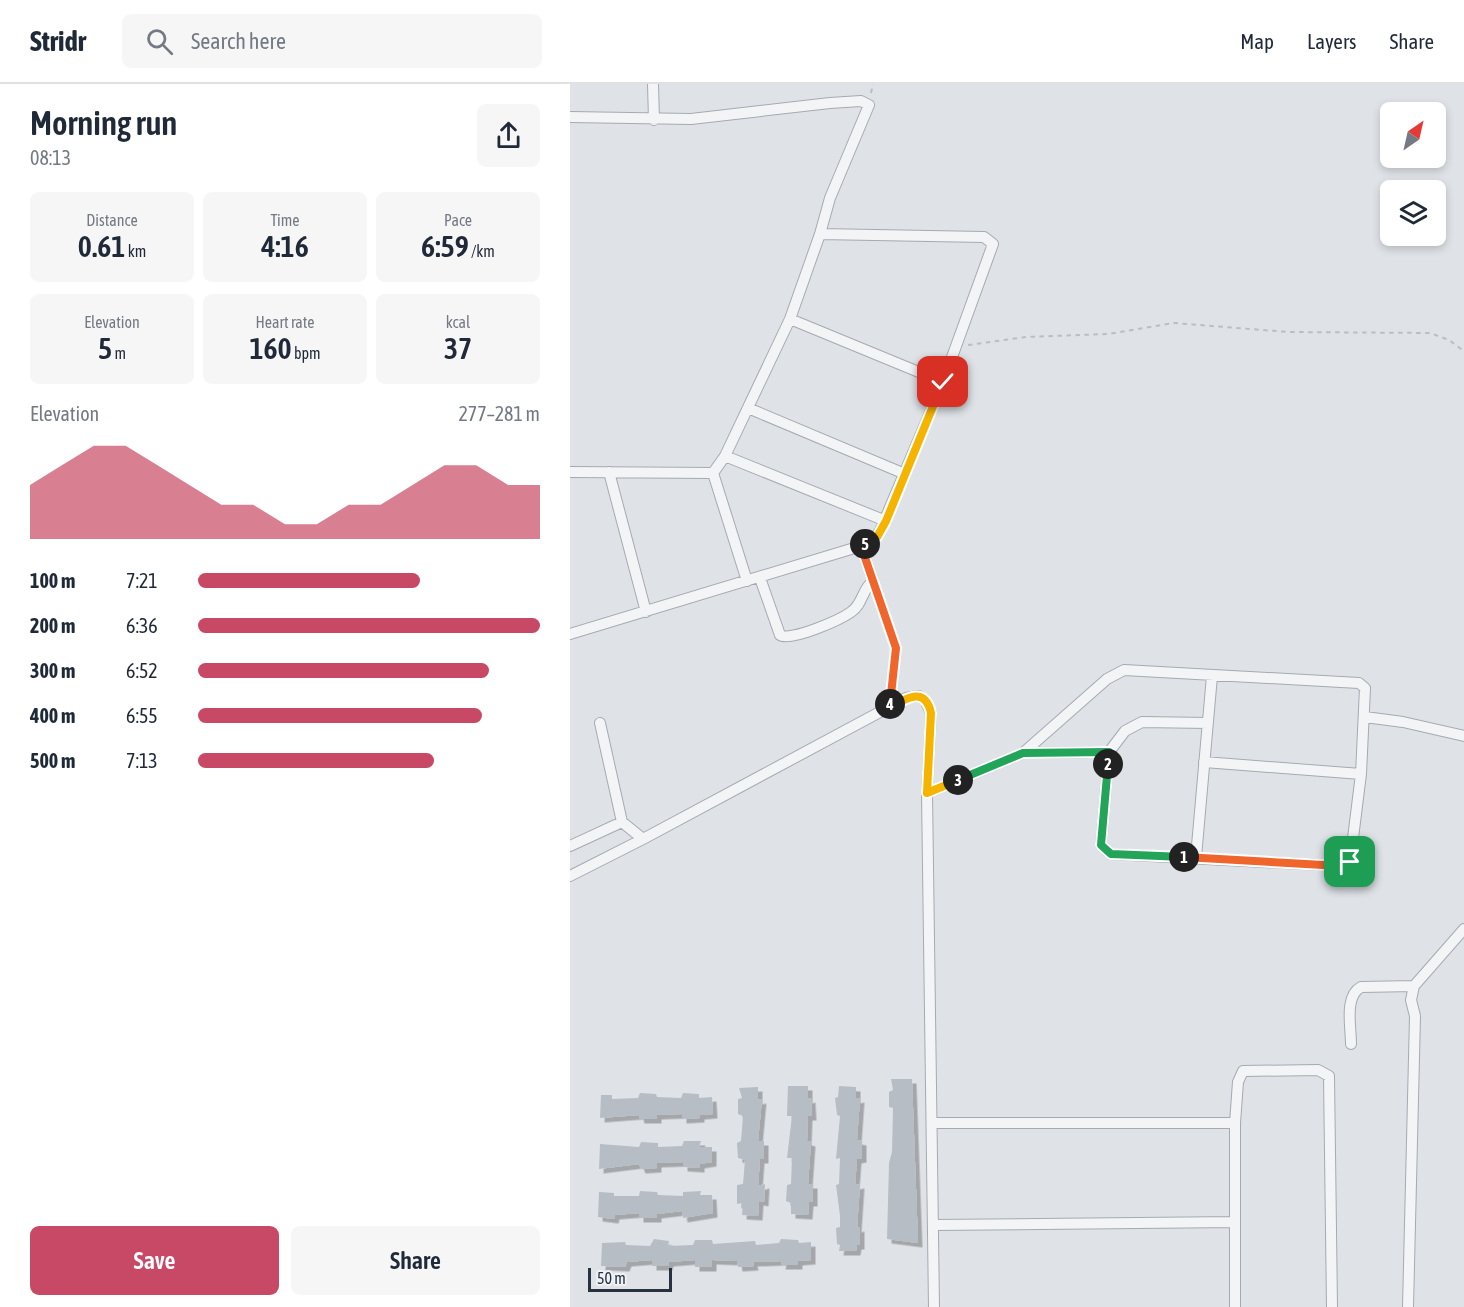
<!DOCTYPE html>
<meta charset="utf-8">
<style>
body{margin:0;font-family:"Asap Condensed",sans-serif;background:#f6f6f7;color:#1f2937;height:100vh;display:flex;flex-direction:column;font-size:22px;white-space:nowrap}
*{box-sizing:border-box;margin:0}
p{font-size:20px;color:#747a83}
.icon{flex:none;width:33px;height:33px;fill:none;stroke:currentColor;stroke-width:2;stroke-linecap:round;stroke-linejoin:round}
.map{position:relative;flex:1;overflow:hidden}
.sheet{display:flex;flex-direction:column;background:#fff;width:570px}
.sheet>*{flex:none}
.needle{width:39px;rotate:34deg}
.buttons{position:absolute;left:810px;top:18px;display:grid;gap:12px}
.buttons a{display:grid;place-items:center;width:66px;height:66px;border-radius:9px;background:#fff;box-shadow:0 3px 9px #0003;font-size:30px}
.scale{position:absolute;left:18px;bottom:15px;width:84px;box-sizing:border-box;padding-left:6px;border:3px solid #29323f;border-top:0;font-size:16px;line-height:21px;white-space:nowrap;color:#29323f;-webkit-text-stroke:4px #eff2f6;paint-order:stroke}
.pin{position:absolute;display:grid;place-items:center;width:51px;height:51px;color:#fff;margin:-26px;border-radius:12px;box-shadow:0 3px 9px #0006}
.km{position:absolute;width:30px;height:30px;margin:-15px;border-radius:50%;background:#222;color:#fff;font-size:16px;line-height:30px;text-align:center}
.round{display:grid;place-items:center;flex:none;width:63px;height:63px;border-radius:9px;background:#f6f6f7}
.head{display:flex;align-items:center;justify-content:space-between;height:102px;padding:0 30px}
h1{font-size:33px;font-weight:600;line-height:45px}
.metrics{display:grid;grid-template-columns:repeat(3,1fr);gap:9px;height:102px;padding:6px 30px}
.metrics div{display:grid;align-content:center;border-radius:9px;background:#f6f6f7;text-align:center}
.metrics b{font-size:30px;font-weight:600}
.metrics small{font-size:16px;font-weight:400}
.metrics p{font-size:16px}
.chart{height:168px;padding:12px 30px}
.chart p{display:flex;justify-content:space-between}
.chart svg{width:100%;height:108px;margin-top:6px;fill:#c84965;opacity:.7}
.cta{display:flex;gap:12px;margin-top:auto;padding:12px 30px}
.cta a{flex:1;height:69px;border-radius:9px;background:#c84965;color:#fff;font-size:24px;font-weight:600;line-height:69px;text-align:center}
.cta a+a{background:#f6f6f7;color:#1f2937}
ul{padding:0 30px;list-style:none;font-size:20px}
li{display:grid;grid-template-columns:96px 72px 1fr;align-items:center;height:45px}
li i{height:15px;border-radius:8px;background:#c84965}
header{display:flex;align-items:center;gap:36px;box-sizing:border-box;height:84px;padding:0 30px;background:#fff;border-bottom:2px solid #e0e1e3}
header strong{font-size:28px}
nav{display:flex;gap:33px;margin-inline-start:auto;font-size:21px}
.search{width:420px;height:54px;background:#f6f6f7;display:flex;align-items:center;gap:15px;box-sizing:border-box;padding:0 21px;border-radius:9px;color:#747a83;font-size:22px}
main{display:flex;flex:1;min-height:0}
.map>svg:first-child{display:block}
.building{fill:#b7bdc5;filter:url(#shadow)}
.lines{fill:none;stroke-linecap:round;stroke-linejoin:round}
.street-casing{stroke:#a5aab2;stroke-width:12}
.path{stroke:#babec3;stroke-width:2;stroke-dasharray:4.5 4.5;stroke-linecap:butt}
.street{stroke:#f2f4f6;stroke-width:10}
.split-1-casing{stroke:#fff;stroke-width:12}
.split-2-casing{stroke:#fff;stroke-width:12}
.split-3-casing{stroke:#fff;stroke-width:12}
.split-4-casing{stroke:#fff;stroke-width:12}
.split-5-casing{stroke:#fff;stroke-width:12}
.split-6-casing{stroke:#fff;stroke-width:12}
.split-1{stroke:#f0652b;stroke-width:8}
.split-2{stroke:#22a559;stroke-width:8}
.split-3{stroke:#22a559;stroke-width:8}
.split-4{stroke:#f5b400;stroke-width:8}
.split-5{stroke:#f0652b;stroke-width:8}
.split-6{stroke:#f5b400;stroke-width:8}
</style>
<header>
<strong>Stridr</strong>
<div class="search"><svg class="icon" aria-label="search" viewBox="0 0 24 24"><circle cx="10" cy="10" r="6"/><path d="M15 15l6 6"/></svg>Search here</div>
<nav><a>Map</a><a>Layers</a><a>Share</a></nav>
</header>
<main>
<section class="sheet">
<div class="head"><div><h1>Morning run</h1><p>08:13</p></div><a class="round"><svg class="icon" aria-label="share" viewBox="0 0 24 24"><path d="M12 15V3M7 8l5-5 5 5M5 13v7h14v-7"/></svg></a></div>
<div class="metrics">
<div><p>Distance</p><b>0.61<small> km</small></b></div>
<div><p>Time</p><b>4:16</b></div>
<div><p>Pace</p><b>6:59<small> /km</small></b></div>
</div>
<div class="metrics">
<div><p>Elevation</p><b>5<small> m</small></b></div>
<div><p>Heart rate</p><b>160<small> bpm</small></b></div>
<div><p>kcal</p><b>37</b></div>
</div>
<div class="chart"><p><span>Elevation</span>277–281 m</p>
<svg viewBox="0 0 160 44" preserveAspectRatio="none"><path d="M0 44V22L10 14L20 6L30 6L40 14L50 22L60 30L70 30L80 38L90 38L100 30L110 30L120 22L130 14L140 14L150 22L160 22V44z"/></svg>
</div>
<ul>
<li><b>100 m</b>7:21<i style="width:65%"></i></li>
<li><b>200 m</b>6:36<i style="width:100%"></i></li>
<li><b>300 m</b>6:52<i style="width:85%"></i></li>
<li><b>400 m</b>6:55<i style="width:83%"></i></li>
<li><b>500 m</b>7:13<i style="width:69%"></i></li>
</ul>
<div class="cta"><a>Save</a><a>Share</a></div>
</section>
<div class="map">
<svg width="894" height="1223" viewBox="0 0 894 1223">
<defs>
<filter id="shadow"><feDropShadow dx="4.5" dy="4.5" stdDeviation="0" flood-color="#0004"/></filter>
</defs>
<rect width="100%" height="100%" fill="#dfe3e8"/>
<path class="building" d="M321,995H342L348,1159L317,1155L319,1079L322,1068L323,1024L319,1023V1008L323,1006Z
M218,1002H238V1015L241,1014L242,1032H238L237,1057L241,1058L238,1100H243V1118H239L238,1131L221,1130V1119L216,1117L217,1101L221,1100L222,1074H217L222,1032H217Z
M269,1002L286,1003V1015L290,1014L287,1056L292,1057V1074L287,1075L285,1101L290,1100L287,1144L290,1143V1161H287L286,1167H269L270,1161L267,1160L266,1144L270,1143V1132L266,1101L269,1100L270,1074L266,1075L270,1032L267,1031L265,1014L268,1013Z
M188,1003V1016L192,1015L188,1057H194V1075H190L188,1102L195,1100L194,1118L189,1117L188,1132L172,1131L173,1119L167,1120V1101L173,1100L175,1076L168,1074L167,1059L171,1057L173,1032L168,1030V1015L172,1014L169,1004Z
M70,1009L86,1010L87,1013L111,1014L113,1009L129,1010V1014L142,1013L143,1030L130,1031V1034L112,1035V1030L87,1031V1035H70L69,1031L30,1034L31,1011H42V1015L68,1014Z
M114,1057H131L129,1063H142V1078L130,1080V1084L113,1083V1078L87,1079V1084L71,1085L69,1080L29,1085L30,1060L69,1063L71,1058L88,1059V1063L112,1062Z
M70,1107L87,1108L88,1111L113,1112V1108L131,1107L130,1111H142L143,1129L113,1134L112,1127L87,1130V1134H69V1129L45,1131L44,1135L28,1133L29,1108L44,1109V1112H69Z
M84,1155L99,1157L98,1162L123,1161L125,1156H142L143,1160L185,1157L186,1161L209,1159L211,1155L228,1156L229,1159L241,1158V1176L228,1177V1181H211L212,1177L183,1178L184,1182L168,1183L167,1177L142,1176V1183H125V1176L99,1178L98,1182H82V1176L57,1178L55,1183L31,1182L32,1159L55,1158L56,1161L80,1162Z"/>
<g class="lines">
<g class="street-casing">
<path id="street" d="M83,0L84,36
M0,33L121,35L260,19L291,17L299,21L260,114L250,150L220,235L155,372L143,389
M220,235L373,298
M178,324L335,390
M155,372L316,437
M0,388L143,389
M39,388L76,528
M143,389L177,497
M190,494L210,551C220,558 270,536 281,528C293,520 292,505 303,497L291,462
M0,550L291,462L302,457L310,447L373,298L423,160L414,153L250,150
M795,633L833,638L894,652
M30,639L52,738L73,755
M453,669L537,595L554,586L789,599L795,604L791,690L780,778L771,782L541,770L531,761L539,668L555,647L572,638L638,639
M634,678L791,690
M357,709L453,669L539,668
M0,762L52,738
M626,773L642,592
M0,792L73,755L336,614L349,612L355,616L361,629L357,709L364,1223
M781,960C781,943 774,912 791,903L844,902
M362,1039H665V1223
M665,1039L668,998L673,987L748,986L759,992L762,1223
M363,1141L665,1138
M838,1223L845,932L841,916L844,902L894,845"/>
</g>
<path class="path" d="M301,9L303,0
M398,261L456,253L538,250L604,239L718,248L860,249L879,256L894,267
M307,509L325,564L321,611"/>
<use href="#street" class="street"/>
</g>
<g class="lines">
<g class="split-1-casing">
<path id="split-1" d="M614,773L771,782L780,778"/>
</g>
<g class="split-2-casing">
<path id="split-2" d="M538,680L531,761L541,770L614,773"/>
</g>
<g class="split-3-casing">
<path id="split-3" d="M388,696L453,669L539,668L538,680"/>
</g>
<g class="split-4-casing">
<path id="split-4" d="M320,620V623C337,614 355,602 361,629L357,709L388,696"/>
</g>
<g class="split-5-casing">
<path id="split-5" d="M295,460L291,462L326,564L320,620"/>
</g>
<g class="split-6-casing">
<path id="split-6" d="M295,460L307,453L316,437L373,298"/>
</g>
<use href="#split-1" class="split-1"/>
<use href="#split-2" class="split-2"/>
<use href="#split-3" class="split-3"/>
<use href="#split-4" class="split-4"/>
<use href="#split-5" class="split-5"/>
<use href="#split-6" class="split-6"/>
</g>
</svg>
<div class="buttons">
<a><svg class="needle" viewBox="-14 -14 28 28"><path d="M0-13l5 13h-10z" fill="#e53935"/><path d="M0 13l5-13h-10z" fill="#747a83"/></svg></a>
<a><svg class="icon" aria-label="layers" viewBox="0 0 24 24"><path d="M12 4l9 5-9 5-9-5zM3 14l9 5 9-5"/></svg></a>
</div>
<div class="scale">50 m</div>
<div class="pin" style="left:780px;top:778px;background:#1e9e55"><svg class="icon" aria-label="arrive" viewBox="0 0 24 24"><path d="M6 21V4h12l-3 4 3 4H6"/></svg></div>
<div class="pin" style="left:373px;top:298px;background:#d93025"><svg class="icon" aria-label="check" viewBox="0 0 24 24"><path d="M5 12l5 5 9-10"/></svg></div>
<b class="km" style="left:614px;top:773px">1</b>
<b class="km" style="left:538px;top:680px">2</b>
<b class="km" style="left:388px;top:696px">3</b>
<b class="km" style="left:320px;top:620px">4</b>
<b class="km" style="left:295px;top:460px">5</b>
</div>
</main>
